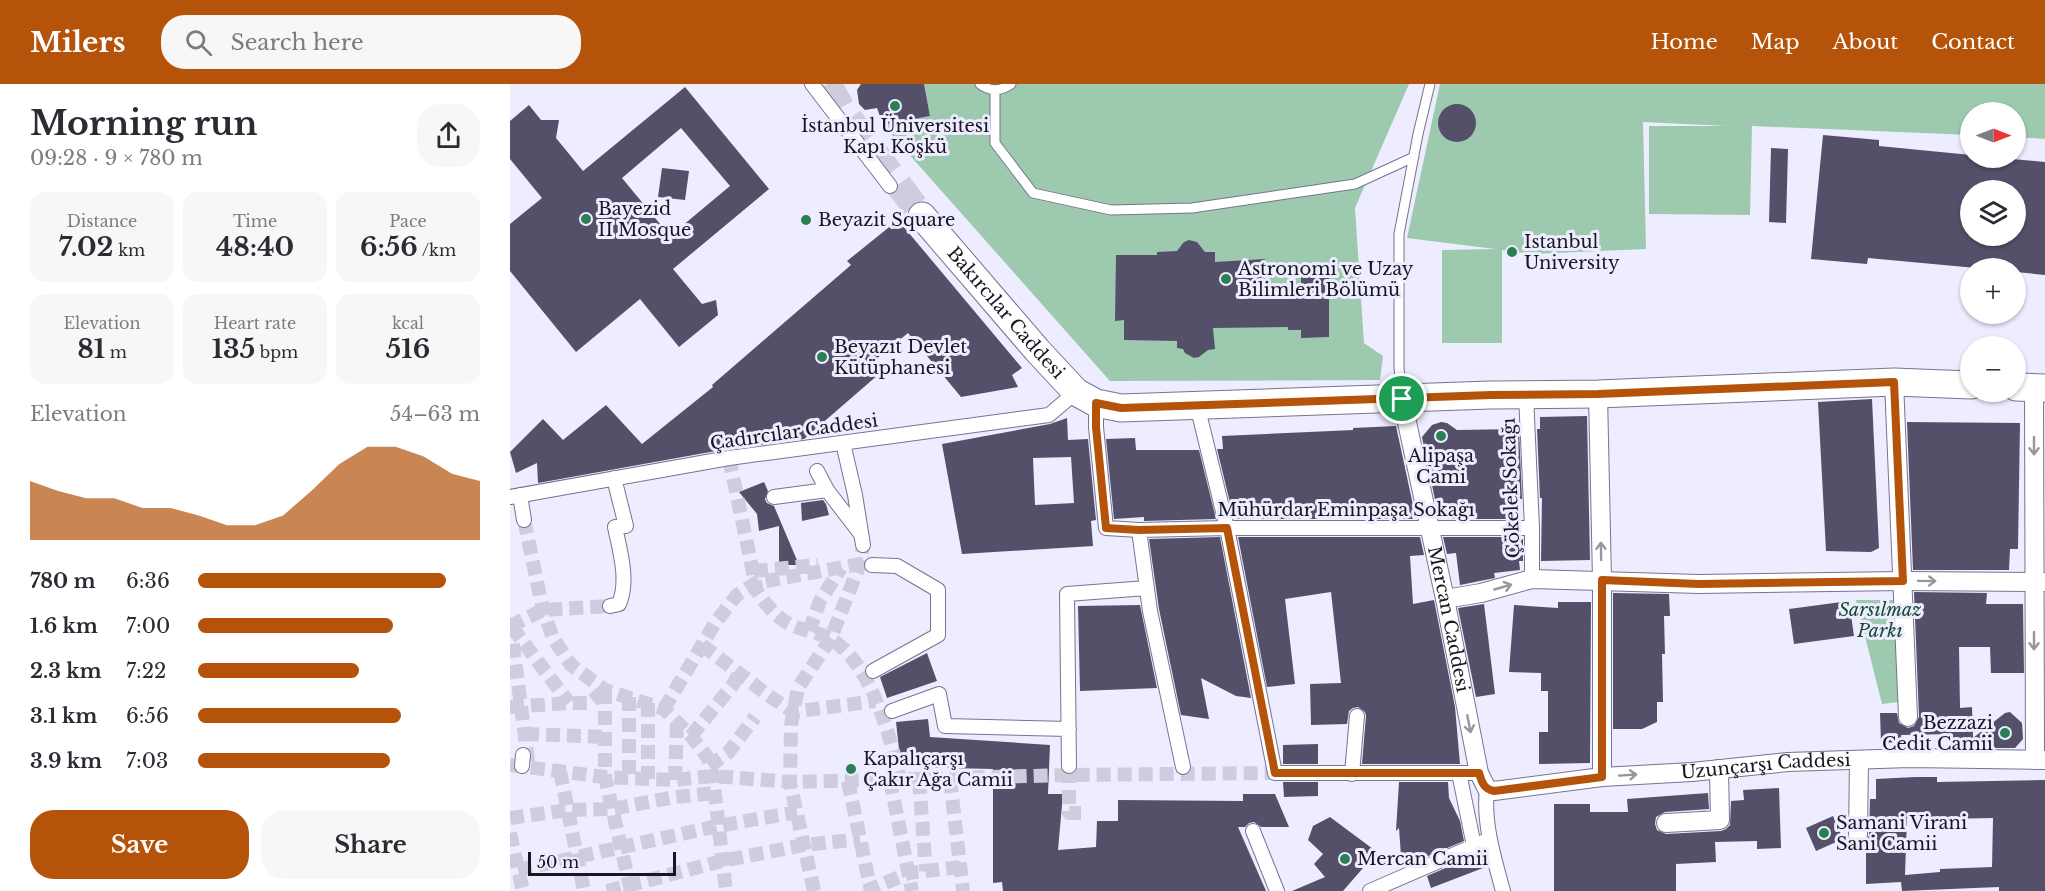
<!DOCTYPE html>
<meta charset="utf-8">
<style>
body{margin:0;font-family:"Libre Baskerville",serif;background:#f7f7f7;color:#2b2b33;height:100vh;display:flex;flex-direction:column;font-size:22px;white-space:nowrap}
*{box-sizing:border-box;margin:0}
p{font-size:20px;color:#7c7c81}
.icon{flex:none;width:33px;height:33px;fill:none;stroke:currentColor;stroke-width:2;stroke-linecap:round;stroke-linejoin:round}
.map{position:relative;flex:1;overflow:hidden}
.sheet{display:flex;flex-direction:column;background:#fff;width:510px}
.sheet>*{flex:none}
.needle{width:39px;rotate:90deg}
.controls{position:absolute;left:1450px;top:18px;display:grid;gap:12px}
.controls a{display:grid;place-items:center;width:66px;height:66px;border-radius:50%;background:#fff;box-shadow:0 2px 4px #0004;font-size:30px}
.scale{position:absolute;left:18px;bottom:15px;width:148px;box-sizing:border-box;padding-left:6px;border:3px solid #181621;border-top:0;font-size:16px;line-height:21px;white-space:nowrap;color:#181621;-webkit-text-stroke:4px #eeecff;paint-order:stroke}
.pin{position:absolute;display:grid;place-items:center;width:51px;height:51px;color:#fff;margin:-26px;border:3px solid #fff;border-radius:50%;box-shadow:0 2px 6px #0007}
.round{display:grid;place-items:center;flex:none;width:63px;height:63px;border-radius:24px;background:#f7f7f7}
.overview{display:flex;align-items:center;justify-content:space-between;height:102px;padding:0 30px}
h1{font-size:33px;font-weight:800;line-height:45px}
.figures{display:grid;grid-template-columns:repeat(3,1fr);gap:9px;height:102px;padding:6px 30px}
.figures div{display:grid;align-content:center;border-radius:15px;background:#f7f7f7;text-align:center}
.figures b{font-size:26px;font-weight:800}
.figures small{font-size:16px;font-weight:400}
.figures p{font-size:16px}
.chart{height:168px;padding:12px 30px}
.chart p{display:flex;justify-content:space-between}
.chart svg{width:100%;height:108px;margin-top:6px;fill:#b45309;opacity:.7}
.primary-button{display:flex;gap:12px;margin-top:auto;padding:12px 30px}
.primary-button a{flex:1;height:69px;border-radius:24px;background:#b45309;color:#fff;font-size:24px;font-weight:800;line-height:69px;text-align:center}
.primary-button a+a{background:#f7f7f7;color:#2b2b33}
ul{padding:0 30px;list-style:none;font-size:20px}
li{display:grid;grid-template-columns:96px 72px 1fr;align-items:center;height:45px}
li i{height:15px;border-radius:8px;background:#b45309}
header{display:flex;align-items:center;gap:36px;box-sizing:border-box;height:84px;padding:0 30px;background:#b45309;color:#fff}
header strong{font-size:28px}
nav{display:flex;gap:33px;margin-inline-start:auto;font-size:21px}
.search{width:420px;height:54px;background:#f7f7f7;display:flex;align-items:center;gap:15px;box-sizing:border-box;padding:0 21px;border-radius:24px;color:#7c7c81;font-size:22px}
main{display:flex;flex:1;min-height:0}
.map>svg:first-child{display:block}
.green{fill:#9dcaae}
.building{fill:#54506a;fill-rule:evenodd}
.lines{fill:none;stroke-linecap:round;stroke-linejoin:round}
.pedestrian-tunnel{stroke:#ceccde;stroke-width:14;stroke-dasharray:14 7;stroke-linecap:butt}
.secondary-tunnel{stroke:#ceccde;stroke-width:27;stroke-dasharray:27 14;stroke-linecap:butt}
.service-casing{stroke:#78738f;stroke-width:11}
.pedestrian-casing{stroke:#78738f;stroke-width:16}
.minor-casing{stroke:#78738f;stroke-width:20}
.secondary-casing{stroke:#78738f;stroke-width:29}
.service{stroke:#fff;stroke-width:9}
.pedestrian{stroke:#fff;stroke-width:14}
.minor{stroke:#fff;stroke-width:18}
.secondary{stroke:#fff;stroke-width:27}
.oneway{stroke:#97969b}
.route-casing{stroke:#fff;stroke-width:12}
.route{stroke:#b45309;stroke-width:8}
.poi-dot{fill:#298054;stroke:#eeecff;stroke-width:2}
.labels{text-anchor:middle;stroke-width:6;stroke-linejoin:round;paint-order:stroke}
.poi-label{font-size:18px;fill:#181621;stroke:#eeecff;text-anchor:start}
.street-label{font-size:18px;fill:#181621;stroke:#eeecff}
.park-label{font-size:18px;font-style:italic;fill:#114c2f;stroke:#eeecff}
</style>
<header>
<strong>Milers</strong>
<div class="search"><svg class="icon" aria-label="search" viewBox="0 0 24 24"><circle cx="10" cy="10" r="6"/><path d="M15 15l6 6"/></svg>Search here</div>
<nav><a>Home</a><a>Map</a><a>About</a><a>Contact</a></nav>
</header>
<main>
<section class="sheet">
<div class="overview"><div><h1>Morning run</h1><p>09:28 · 9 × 780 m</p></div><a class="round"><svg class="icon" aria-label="share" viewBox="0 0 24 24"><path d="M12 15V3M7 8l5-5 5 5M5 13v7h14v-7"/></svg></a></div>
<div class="figures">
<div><p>Distance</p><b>7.02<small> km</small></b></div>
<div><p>Time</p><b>48:40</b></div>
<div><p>Pace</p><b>6:56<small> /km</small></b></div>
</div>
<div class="figures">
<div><p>Elevation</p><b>81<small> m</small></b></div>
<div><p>Heart rate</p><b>135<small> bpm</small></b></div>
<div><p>kcal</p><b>516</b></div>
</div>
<div class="chart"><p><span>Elevation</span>54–63 m</p>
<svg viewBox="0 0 160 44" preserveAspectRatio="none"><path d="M0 44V20L10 24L20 27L30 27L40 31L50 31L60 34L70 38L80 38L90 34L100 24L110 13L120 6L130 6L140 10L150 17L160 20V44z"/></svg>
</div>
<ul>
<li><b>780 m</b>6:36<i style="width:88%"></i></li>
<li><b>1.6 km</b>7:00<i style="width:69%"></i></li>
<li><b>2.3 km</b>7:22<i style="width:57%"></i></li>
<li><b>3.1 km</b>6:56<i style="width:72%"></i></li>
<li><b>3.9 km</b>7:03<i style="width:68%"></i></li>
</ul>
<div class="primary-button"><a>Save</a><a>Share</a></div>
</section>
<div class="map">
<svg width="1535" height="807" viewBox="0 0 1535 807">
<rect width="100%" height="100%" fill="#eeecff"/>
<path class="green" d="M414,0H899L845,124L854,259L873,272L870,296L600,297L373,41L420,32Z
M930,0H1535V55L1506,53V28H1461V51L1242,42L1240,131L1139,130V42H1217L1133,38L1136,165L1022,170L992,166V259H932V166L985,165L897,154Z
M1346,516H1388L1389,618L1372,620Z"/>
<path class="building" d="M351,0H414L420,32L373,41L367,24L355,26L349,20L347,6Z
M175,3L259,105L163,185L192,220L206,216L208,231L169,263L130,215L66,268L0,187V140L32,114L0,75V37L19,21L31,36H49L46,54L73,87ZM171,44L220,102L160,152L112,94Z
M928 39a19 19 0 1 1 38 0a19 19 0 1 1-38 0Z
M1313,51L1369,56V62L1461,71V74H1491L1535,78V191L1506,188V184H1466L1358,174L1357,180L1301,175ZM1461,106H1506V152H1461Z
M1261,64L1278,65L1276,139L1259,138Z
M152,84L179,87L175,116L148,113Z
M388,136L512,284L502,291L508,303L451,313L398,249L360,280L369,290L294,355L217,365L28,399L27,379L6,389L0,368L33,335L53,356L96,321L132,360L203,303L202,301L341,181L337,177Z
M679,156L687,158L695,168H705V178L755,175L754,207L791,208V188L819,189V253L791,254V246H778V243L703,244L705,265L698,266L689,273L684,274L675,269L673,265L667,264V257L614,256V236L605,237L606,171H647V168L667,167L674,158Z
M1362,315L1369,464L1361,468L1316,467L1308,318Z
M1077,332L1080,476L1031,477L1032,414H1030L1027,345H1030V333Z
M557,334L558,356L578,355L586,436L581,437L583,462L452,470L432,360L540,340ZM561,373L564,419L525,421L523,374Z
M931,338L937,339L947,346L1009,345L1012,415H997L998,435H929L912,353L922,341Z
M1397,338L1510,339L1508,465H1500L1499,486H1403Z
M886,342L906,435H724L707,365H713L712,352L843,346V344Z
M625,354L626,366H689L706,435L634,437V433L604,435L596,355Z
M254,398L258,407L255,415L257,419L264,422L289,481H269V442L249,447L247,430L229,408Z
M313,416L316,420L319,431L292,437L291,419Z
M710,453L741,614L726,612L691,594L699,635L671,631L649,525L639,455Z
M728,453H910L914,471L900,472L903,520L924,516L945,623L950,680H852L856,632L855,628L848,623L843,624L839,627L837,640L801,641L800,600L831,599L821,508L775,515L785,600L757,603Z
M933,453H998V456L1013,455V477H1009L1010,486L984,489L985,494L950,501L946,469L937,470Z
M1404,508L1477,509L1476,520H1513L1514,589H1481L1480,563H1449L1450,624L1462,623L1463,654L1495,629L1500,628L1512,639L1513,655L1505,664H1484L1476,660L1443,661V650L1391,651L1392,658L1371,659L1370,629H1387L1389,639L1398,644L1404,642L1409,633Z
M1103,509L1159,510L1160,532H1154L1155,570H1152L1153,618H1147V638L1132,645H1103Z
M1339,517L1344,552L1284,560L1279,525Z
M1048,518H1081L1080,679L1029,680V648H1038V607H1031V589L999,588L1004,521L1048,524Z
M974,520L985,610L966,613L948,524Z
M630,521L647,604L570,607L568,522Z
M417,569L427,597L377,614L370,593Z
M418,635L420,653L540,661L538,710H553L548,766L586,763L587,737H608V716L733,717V710H765L779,743H751L744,738L739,739L735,743H728L756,807H493L492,798L483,799V685L391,683L386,638Z
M808,660V680H773V661Z
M1405,693H1427V698L1535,696V807H1489V803L1392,807L1391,798L1356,800V759L1359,751L1360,715H1366V695ZM1433,733V735L1483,734L1482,783L1430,785V788L1395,791L1397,734Z
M773,698H808V712L774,713Z
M889,698H938L939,714L950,737L954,757L911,775L908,768L899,772L897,769L891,772L889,744L886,747Z
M1269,704L1271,764L1247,765V757L1205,758L1206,778L1166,780V807H1044V720H1080V728H1118L1117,715L1198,709L1199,725L1155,728L1146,733L1145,740L1147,746L1156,750L1211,747L1216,745L1220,741L1221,717L1234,716L1233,706Z
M1323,732L1333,755L1306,767L1296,744Z
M820,733L867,768L833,807H782L815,793L804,780L813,770L798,756L803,742Z
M968,770L973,784L921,804L917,792Z"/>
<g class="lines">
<path class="pedestrian-tunnel" d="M219,374L247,507C256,521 269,537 286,543C297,547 311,549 321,555C361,579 381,654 390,696
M14,436L33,526L43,554L61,581L95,606L154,625L181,652L198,674L203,692L216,807
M244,487L308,481
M0,539L19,683
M0,542L33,526L100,522
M2,543L59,619
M299,547L310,517L331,484
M192,561L255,609L283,628L365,617
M95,606V693L121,807
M119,613V694
M138,619V695
M0,623L59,619H80L95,606
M154,625L205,539L227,511L246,499L350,480L357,481
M15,650L95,653
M181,652L222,602L229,590
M0,681L95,693L165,696L203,692L280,698L559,691L765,689
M199,682L218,669L245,633
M559,685V729H572
M50,687L74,807
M440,695L453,807
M165,696L167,638
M380,696L402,807
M409,696L416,787
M338,697L361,807
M0,734L58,726L102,725L165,713L204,709
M0,749L13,807
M8,786L208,742L287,728
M97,807L212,777L294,761L350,755
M304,807L280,698L281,641L288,604L321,554L350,480L353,461
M356,807L399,789L450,783"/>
<path class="secondary-tunnel" d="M318,0L332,25L412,132"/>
<g class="service-casing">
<path id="service" d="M470,0C480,8 491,7 501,0
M485,6V59L523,109L601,126L682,124L845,100L904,73
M892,312L889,284V150L908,50L920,0"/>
</g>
<g class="pedestrian-casing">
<path id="pedestrian" d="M302,0L380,102
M1016,311L1022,444V495
M586,319V343L596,444L629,446L717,444H1022
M687,321L717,444L765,689H969
M333,359L345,411L353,461
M307,387L317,406L350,449
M10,411L14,436
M0,413L219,374L539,331L566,308
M264,413L317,406
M629,446L640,527L673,683
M362,481L387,482L428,506V551L363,587
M100,522L109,520C119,497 110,467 105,443L116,442L104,394
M382,627L429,610L435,642L559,645
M12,682L13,671
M559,682L557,510L637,504
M949,689L964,762
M842,690L847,632
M977,705C973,739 984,774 993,807
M743,747L767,807
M860,807L980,755"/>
</g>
<g class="minor-casing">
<g id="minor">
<path d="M1384,298L1398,633"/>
<path d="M1524,304L1525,676"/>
<path d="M1088,310L1092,496V693"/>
<path id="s1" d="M892,315L935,515L969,689L977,705L984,707L1092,693L1182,688L1278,678L1400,674L1535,676"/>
<path d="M935,515L971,509L1022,495L1189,500L1393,497L1535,498"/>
<path d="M1156,739L1210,736L1209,685"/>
<path d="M1348,751L1349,677"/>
</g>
</g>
<g class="secondary-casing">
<g id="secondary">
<path id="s2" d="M412,132L527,266L566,308L586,319L611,324L980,311L1088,310L1384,298L1461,301"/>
<path d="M1506,303L1535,304"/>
</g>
</g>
<use href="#service" class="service"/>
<use href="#pedestrian" class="pedestrian"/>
<use href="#minor" class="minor"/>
<use href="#secondary" class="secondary"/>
</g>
<defs><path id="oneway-shaft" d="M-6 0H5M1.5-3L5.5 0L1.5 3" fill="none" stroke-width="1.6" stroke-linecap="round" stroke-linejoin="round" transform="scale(1.5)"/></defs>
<g class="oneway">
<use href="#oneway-shaft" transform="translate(1524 362) rotate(90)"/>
<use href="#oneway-shaft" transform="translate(1091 467) rotate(-91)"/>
<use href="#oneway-shaft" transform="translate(1417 497) rotate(1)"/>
<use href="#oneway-shaft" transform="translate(993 503) rotate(-16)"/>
<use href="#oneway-shaft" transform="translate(1524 557) rotate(90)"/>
<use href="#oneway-shaft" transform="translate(959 640) rotate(79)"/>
<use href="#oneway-shaft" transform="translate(1118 691) rotate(-4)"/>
</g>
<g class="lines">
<g class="route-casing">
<path id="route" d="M1384,298L1393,497L1189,500L1092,496V693L984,707C974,705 972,699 969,689H765L717,444L629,446L596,444L586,343V319L611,324L981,311L1088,310Z"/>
</g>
<use href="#route" class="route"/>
</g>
<g class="poi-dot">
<circle cx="385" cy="22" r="6"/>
<circle cx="76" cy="135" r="6"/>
<circle cx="296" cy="136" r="6"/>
<circle cx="1002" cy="168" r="6"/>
<circle cx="716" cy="195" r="6"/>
<circle cx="312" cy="273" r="6"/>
<circle cx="931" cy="352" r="6"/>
<circle cx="1495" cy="649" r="6"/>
<circle cx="341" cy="685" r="6"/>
<circle cx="1314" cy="749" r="6"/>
<circle cx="835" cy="775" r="6"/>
</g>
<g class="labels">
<g class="poi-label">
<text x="385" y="48" text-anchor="middle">İstanbul Üniversitesi<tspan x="385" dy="21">Kapı Köşkü</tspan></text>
<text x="88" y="131">Bayezid<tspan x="88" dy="21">II Mosque</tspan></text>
<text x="308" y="142">Beyazit Square</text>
<text x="1014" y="164">Istanbul<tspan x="1014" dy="21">University</tspan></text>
<text x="728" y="191">Astronomi ve Uzay<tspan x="728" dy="21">Bilimleri Bölümü</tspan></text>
<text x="324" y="269">Beyazıt Devlet<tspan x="324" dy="21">Kütüphanesi</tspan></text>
<text x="931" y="378" text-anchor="middle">Alipaşa<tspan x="931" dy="21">Cami</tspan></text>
<text x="1483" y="645" text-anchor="end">Bezzazi<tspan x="1483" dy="21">Cedit Camii</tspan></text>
<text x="353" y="681">Kapalıçarşı<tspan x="353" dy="21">Çakır Ağa Camii</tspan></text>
<text x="1326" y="745">Samani Virani<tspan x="1326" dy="21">Sani Camii</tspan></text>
<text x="847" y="781">Mercan Camii</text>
</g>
<g class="street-label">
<text dy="6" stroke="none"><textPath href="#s2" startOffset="128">Bakırcılar Caddesi</textPath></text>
<text transform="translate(284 348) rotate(-8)" y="6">Çadırcılar Caddesi</text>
<text transform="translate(1001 404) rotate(-92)" y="6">Çökelek Sokağı</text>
<text x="836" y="432">Mühürdar Eminpaşa Sokağı</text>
<text dy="6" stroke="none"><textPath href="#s1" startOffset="225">Mercan Caddesi</textPath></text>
<text dy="6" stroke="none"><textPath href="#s1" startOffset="680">Uzunçarşı Caddesi</textPath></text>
</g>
<g class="park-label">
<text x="1370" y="532">Sarsılmaz<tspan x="1370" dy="21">Parkı</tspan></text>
</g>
</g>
</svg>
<div class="controls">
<a><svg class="needle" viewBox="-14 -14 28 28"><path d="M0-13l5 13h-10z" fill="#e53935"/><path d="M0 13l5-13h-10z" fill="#7c7c81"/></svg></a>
<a><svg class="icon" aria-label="layers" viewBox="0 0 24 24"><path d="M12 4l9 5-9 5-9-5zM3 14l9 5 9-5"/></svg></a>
<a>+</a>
<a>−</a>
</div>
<div class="scale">50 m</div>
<div class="pin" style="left:892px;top:315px;background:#1e9e55"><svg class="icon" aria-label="arrive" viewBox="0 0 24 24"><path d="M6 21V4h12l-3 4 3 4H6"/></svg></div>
</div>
</main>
